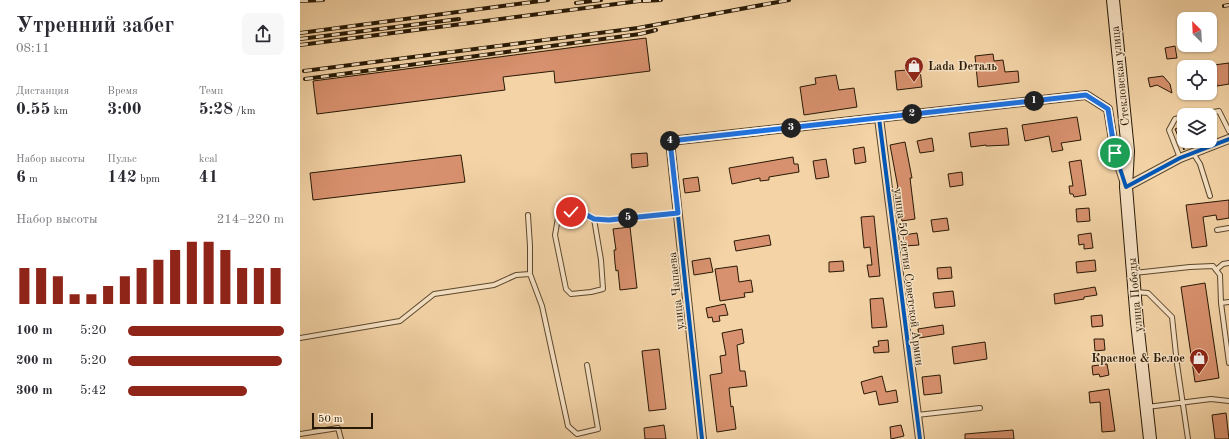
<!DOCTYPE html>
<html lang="ru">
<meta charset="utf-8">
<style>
body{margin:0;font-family:"Old Standard TT",serif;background:#f7f7f7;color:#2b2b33;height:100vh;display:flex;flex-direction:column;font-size:15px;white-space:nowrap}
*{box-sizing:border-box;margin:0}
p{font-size:13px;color:#7c7c81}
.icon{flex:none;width:22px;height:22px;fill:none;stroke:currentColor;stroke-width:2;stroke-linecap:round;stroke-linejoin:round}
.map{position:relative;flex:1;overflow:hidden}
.side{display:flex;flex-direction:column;background:#fff;width:300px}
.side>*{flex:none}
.needle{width:26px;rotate:336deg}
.buttons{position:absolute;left:877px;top:12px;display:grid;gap:8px}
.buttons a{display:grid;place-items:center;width:40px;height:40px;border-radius:8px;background:#fff;box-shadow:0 1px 3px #0004;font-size:20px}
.scale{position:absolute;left:12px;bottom:10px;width:61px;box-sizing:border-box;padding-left:4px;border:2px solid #271905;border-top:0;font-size:11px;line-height:14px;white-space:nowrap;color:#271905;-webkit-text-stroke:3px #f8e3c6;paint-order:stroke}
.pin{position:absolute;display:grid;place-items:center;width:34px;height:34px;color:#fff;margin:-17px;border:2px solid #fff;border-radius:50%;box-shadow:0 1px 4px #0007}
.km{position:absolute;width:20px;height:20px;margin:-10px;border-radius:50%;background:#222;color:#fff;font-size:11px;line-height:20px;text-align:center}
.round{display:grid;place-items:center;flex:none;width:42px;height:42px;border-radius:8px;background:#f7f7f7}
.summary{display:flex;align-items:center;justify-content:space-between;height:68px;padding:0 16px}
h1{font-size:22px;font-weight:800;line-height:30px}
.metrics{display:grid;grid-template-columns:repeat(3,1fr);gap:6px;height:68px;padding:4px 16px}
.metrics div{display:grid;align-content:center}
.metrics b{font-size:17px;font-weight:800}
.metrics small{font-size:11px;font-weight:400}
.metrics p{font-size:11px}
.chart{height:112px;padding:8px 16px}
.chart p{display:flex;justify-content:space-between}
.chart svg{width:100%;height:72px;margin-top:4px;stroke:#8f2418;stroke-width:6}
ul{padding:0 16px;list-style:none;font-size:13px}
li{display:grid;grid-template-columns:64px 48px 1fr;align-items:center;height:30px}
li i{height:10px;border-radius:5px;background:#8f2418}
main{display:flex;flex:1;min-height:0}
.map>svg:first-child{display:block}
.building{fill:#d8916e;stroke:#271905}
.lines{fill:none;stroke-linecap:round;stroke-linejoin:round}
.lane-casing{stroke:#5a482e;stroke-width:6}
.street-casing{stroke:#5a482e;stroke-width:10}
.secondary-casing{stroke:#271905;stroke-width:14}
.lane{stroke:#f8e3c6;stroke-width:4}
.street{stroke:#f8e3c6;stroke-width:8}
.secondary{stroke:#f8e3c6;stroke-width:12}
.rail-casing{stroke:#271905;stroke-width:4}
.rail{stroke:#f8e3c6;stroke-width:2.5;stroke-dasharray:8;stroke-linecap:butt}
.cycleway-casing{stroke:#f8e3c6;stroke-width:6}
.cycleway{stroke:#0057b8;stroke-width:4}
.route-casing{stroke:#fff;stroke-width:8}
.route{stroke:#1a73e8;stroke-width:5}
.labels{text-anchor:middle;stroke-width:3;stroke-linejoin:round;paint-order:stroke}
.poi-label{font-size:12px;font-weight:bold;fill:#271905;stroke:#f8e3c6;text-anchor:start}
.street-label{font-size:12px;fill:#271905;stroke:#f8e3c6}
</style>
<main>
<section class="side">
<div class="summary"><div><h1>Утренний забег</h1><p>08:11</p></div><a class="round"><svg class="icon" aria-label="share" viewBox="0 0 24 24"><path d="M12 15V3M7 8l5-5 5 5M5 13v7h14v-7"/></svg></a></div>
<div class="metrics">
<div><p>Дистанция</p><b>0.55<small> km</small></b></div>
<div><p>Время</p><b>3:00</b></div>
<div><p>Темп</p><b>5:28<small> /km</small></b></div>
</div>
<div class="metrics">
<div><p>Набор высоты</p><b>6<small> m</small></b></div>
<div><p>Пульс</p><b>142<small> bpm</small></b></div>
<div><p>kcal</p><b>41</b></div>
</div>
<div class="chart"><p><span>Набор высоты</span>214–220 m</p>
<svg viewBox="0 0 160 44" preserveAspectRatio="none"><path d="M5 44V22M15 44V22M25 44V27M35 44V38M45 44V38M55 44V33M65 44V27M75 44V22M85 44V17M95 44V11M105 44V6M115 44V6M125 44V11M135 44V22M145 44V22M155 44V22"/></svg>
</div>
<ul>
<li><b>100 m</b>5:20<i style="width:100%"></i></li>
<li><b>200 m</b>5:20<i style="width:99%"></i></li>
<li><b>300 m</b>5:42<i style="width:76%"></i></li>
</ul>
</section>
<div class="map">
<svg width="929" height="439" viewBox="0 0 929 439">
<rect width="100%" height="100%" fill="#f4d4a7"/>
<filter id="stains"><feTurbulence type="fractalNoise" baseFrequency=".005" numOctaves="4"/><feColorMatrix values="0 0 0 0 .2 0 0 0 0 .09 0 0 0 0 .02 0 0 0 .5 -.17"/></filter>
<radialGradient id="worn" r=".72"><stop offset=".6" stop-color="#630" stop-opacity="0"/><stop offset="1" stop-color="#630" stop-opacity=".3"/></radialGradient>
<path class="building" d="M346,38L350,71L255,83L254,71L203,77L205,90L17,114L13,81Z
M875,46L877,58L867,59L865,48Z
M693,54L694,61L703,60L705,72L718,71L719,82L678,87L675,56Z
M929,63V84L917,86L914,65Z
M620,69L622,87L597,90L595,71Z
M536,75L539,90L554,88L557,107L504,115L500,87L516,84L515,78Z
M863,76L870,84L872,93L857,85L850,87L848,78Z
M777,117L781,140L761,143L763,150L752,152L749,136L725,141L722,125Z
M884,125V150L875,129Z
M707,128L709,145L686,146V145L671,147L669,133Z
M632,138L634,151L620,153L617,141Z
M605,142L612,178H610L615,219L602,221L597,188H598L590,145Z
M564,147L566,162L555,164L553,149Z
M347,153L348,166L332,168L331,154Z
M161,155L165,182L13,200L10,173Z
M493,157L494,164H498L499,172L469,177V180L460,181V178L432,184L429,168Z
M526,159L529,177L516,179L513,161Z
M781,160L786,195L774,197L773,194H770L769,186H773L769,162Z
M662,172L663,185L650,187L648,174Z
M398,177L400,191L385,193L383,179Z
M929,200V218L917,220L916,215L903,217L907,246L892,248L886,205Z
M789,208L790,221L777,222L776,209Z
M574,216L580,276L569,277L567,265H572L570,247L564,248L561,217Z
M647,218L649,230L633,232L631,220Z
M330,227L337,288L320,290L318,270L316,271L315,263L314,250H316L313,229Z
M617,233L619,245L605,246L604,235Z
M791,233L793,248L784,249V244L779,245L778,235Z
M469,235L471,245L436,251L434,241Z
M410,258L413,272L394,275L392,261Z
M795,260L796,271L777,273L776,262Z
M543,261L544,271L529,272V262Z
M437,266L439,282L451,280L453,292L444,293L445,297L420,301L415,269Z
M651,267L652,278L638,279L637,268Z
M905,283L919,378L895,382L881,287Z
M795,287L797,295L784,297V299L755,304L754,294Z
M653,291L655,306L635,308L633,293Z
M583,298L587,327L572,328L570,299Z
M425,304L428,315L419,316L420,321L413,322L412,317L408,318L406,308Z
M802,315L803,326L792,327L791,316Z
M643,325L644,334L619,338L618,329Z
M442,329L444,343L437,345L440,371H445L447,386L429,388L431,407L433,406L436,429L417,432L410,375L422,373L420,356L426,355L422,333Z
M794,339H804L805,350L795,351Z
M588,340L589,352L574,353L573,347L579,346L578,341Z
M685,342L687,359L654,364L652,347Z
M359,349L366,409L349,411L342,351Z
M807,364L809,375L800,377L799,374L793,375L792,366Z
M640,375L642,393L624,395L622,377Z
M582,376L586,392L596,390L598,402L579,405L576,391L564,394L561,382Z
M809,389L815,431L802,432L800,402L790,403L789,392Z
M926,413L929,439H915L912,415Z
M364,425L366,439H345L344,428Z
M601,425L604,436L591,439L590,427Z
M713,430L714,439H665V434Z"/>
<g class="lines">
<g class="lane-casing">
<path id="lane" d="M897,115L919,111L929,131
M893,153L900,164L910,196
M880,158L869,130L875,119L884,117
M228,215L230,246V274
M294,219L301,260L303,289L291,292L271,294L266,289L255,235L258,218L271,212L283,213L294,219L309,220L378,213
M917,230L929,228
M916,270L923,264L929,263
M834,273L890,267L913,266L920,275L921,303L929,363
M836,292L848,293L872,317L877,364L888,439
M921,303L929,302
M0,338L100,321L134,294L194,285L216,275L230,274L242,306L268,426L277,434L298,429L287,365
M847,407L911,399L929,401
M617,415L680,408
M0,434L38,428L41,439"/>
</g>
<g class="street-casing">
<path id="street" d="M579,118L620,439
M402,439L370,141L786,95L808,109L815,153L826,187L880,158L929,139"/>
</g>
<g class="secondary-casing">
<path id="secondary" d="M813,0L828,151L826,187L837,322L850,439"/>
</g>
<use href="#lane" class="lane"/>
<use href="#street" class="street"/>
<use href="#secondary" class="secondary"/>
<g class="rail-casing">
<path id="rail" d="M0,1L23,0
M343,1L361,0
M276,3L301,0
M924,6L929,5
M0,33L248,0
M0,39L159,19
M0,45L347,0
M4,71L338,28L489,0
M5,79L340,34L356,30"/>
</g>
<use href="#rail" class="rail"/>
<g class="cycleway-casing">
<path id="cycleway" d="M579,118L620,439
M402,439L370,141L786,95L808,109L815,153L826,187L880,158L929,139"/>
</g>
<use href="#cycleway" class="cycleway"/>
</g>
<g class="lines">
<g class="route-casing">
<path id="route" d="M271,212L283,213L294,219L309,220L378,213L370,141L786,95L808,109L815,153"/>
</g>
<use href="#route" class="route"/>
</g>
<defs>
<g id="shop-pin" transform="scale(1)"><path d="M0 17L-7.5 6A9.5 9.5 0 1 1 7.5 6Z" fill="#8f2418" stroke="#f8e3c6"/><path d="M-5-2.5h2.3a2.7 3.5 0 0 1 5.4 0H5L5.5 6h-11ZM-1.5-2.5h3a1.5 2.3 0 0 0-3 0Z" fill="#fff"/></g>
</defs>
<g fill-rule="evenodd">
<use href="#shop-pin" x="614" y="66"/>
<use href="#shop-pin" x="899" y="358"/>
</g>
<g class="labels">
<g class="poi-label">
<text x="628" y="70">Lada Dеталь</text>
<text x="885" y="362" text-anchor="end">Красное &amp; Белое</text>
</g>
<g class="street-label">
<text transform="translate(820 76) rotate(-96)" y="4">Стекловская улица</text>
<text transform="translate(609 277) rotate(83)" y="4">улица 50-летия Советской Армии</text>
<text transform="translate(376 291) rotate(-96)" y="4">улица Чапаева</text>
<text transform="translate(835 295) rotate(-95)" y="4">улица Победы</text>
</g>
</g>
<rect width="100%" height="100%" filter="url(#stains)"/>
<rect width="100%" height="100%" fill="url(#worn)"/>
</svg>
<div class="buttons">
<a><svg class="needle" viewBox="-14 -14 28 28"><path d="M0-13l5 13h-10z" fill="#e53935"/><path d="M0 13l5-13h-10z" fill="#7c7c81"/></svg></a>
<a><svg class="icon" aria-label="locate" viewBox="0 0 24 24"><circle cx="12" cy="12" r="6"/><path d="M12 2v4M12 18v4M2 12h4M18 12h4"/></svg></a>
<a><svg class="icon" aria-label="layers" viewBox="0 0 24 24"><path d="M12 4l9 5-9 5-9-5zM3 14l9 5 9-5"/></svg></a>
</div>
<div class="scale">50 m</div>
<div class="pin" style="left:815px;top:153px;background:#1e9e55"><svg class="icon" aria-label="arrive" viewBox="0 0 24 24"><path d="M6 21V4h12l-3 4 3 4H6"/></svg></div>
<div class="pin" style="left:271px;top:212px;background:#d93025"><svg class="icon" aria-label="check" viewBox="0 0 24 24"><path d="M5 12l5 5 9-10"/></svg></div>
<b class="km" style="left:734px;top:101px">1</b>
<b class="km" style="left:612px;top:114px">2</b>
<b class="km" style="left:491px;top:128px">3</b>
<b class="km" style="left:370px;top:141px">4</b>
<b class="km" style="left:328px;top:218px">5</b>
</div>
</main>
